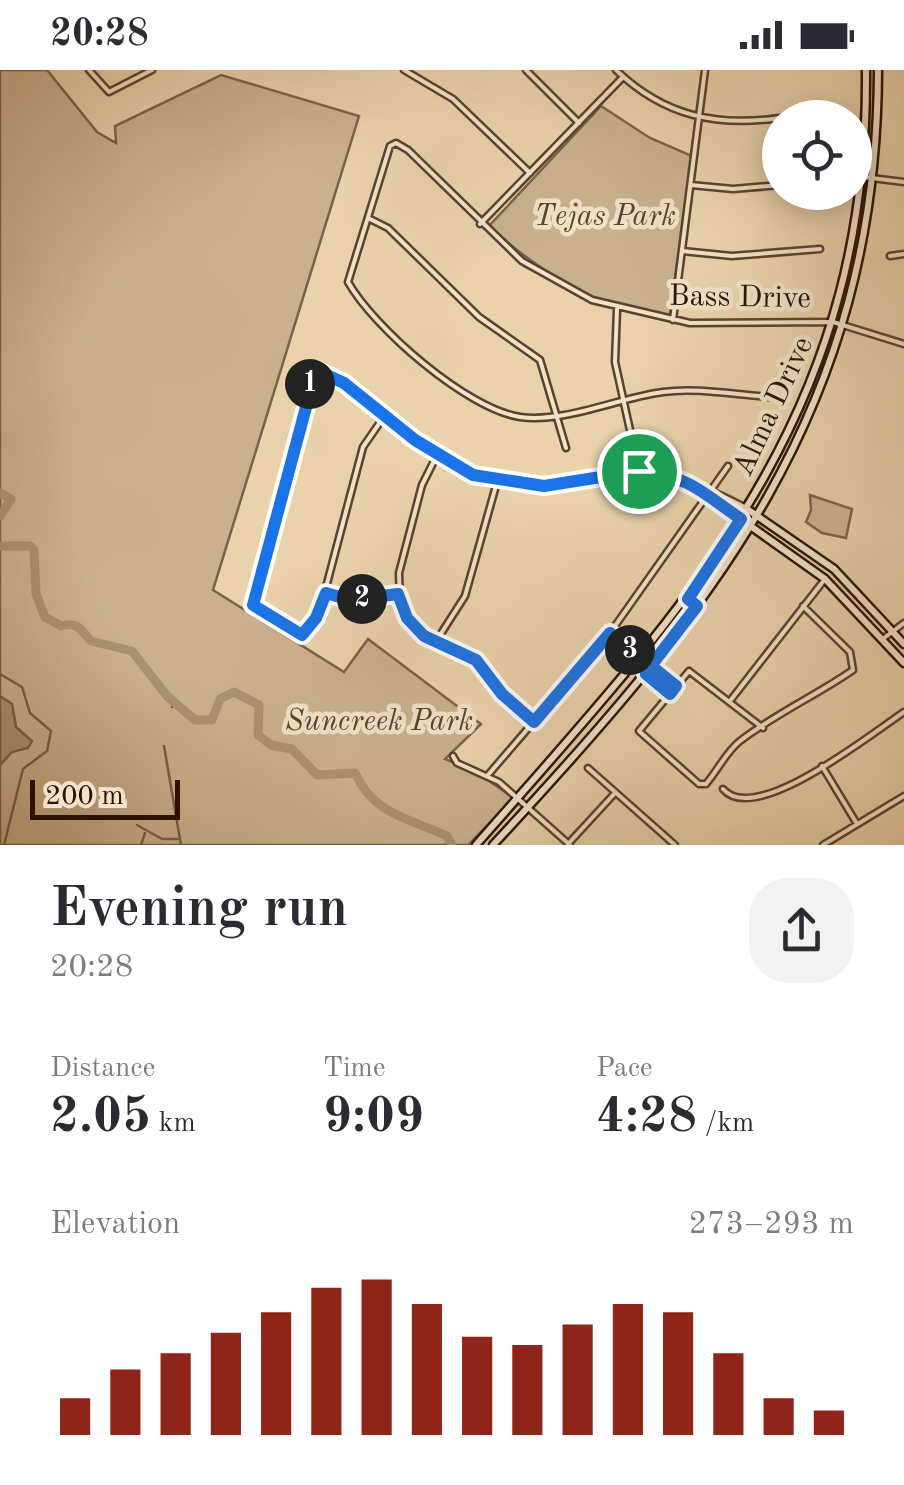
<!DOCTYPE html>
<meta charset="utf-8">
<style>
body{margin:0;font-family:"Old Standard TT",serif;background:#f2f2f3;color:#2b2b33;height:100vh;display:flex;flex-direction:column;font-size:38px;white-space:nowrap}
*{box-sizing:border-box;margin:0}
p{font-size:32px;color:#7c7c81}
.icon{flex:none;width:55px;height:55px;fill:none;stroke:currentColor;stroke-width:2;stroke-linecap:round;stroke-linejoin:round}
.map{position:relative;height:775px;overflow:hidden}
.panel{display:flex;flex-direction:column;background:#fff;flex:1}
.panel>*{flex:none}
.fabs{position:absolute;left:762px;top:30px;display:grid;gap:20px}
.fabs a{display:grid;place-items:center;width:110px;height:110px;border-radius:50%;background:#fff;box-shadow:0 5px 25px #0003;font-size:50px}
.scale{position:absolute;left:30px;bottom:25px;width:150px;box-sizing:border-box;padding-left:10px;border:5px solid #2c1203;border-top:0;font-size:28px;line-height:35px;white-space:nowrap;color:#2c1203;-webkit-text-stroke:8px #f1e2c9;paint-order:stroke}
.pin{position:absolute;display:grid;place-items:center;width:85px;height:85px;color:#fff;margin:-42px;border:5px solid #fff;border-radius:50%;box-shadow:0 2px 10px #0007}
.km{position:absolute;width:50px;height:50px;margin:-25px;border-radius:50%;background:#222;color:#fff;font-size:28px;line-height:50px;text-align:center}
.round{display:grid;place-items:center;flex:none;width:105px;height:105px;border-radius:40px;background:#f2f2f3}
.headline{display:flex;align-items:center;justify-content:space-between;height:170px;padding:0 50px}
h1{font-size:55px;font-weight:700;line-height:75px}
.metrics{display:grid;grid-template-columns:repeat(3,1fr);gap:15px;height:170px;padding:10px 50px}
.metrics div{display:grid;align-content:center}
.metrics b{font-size:50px;font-weight:700}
.metrics small{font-size:28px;font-weight:400}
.metrics p{font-size:28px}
.chart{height:280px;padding:20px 50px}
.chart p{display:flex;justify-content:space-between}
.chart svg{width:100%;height:180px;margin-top:10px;stroke:#8f2418;stroke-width:6}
.status{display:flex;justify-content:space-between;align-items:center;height:70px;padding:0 50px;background:#fff;direction:ltr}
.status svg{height:28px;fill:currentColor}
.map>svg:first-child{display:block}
.green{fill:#c9b18f;stroke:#7a6249;stroke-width:2.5}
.water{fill:#a99173;stroke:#775e46;stroke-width:2.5}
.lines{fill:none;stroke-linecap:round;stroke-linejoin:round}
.stream{stroke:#775e46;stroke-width:2.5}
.river{stroke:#a99173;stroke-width:9}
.minor-casing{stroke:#5b422d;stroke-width:9}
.tertiary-casing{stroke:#5b422d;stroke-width:10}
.secondary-casing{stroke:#2c1203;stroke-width:11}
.minor{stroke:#f1e2c9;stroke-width:4}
.tertiary{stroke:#f1e2c9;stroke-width:5}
.secondary{stroke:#f1e2c9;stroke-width:6}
.route-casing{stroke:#fff;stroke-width:20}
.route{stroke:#1a73e8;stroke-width:12}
.labels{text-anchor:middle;stroke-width:9;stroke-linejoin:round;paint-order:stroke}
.park-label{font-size:30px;font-style:italic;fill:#5b422d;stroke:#f1e2c9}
.street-label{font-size:30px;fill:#2c1203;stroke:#f1e2c9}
</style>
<div class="status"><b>20:28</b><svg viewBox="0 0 49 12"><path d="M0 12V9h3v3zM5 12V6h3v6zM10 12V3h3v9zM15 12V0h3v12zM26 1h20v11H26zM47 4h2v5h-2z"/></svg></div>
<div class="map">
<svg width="904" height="775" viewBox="0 0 904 775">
<rect width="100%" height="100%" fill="#e9d2ac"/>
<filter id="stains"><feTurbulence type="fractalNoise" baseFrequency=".002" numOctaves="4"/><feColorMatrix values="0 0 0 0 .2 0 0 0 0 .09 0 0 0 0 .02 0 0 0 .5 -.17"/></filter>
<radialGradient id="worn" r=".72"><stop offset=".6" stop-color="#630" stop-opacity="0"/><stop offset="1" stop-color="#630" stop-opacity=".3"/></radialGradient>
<path class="green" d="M0,0H47L97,62L116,73L115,56L221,5L359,46L213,520L344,602L368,569L481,654L445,689L476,702L514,728L468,775H0Z
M601,36L650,68L692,86L670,245C601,242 538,201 489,156Z
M810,425L852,439L846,468L822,463L806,452L811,440Z"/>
<path class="water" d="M0,626L12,634L16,657L32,671L28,678L12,682L0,695Z"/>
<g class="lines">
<path class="stream" d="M0,604L22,617L30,643L51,661L47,681L23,699L4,775
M172,637L174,631
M164,676L181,775
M137,755L162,769H180
M141,775L145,763"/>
<path class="river" d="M0,423L11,429L0,446
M0,476H30L34,480L36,524L45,547L61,556C78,551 81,560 91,571L132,581L167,626L195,650H212L220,629L234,622L259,635L258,665L271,675L292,679L317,705L355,703C374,745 409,748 447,766L452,775"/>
<g class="minor-casing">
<path id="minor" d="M89,0L109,22L152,0
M404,0L453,29L530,103
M526,0L579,53
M616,0C664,46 716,57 780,48
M784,48L836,40
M855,106L904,112
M691,115L733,119L780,115
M368,148L388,158L479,247L540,290L566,378
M480,154L623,7
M682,181L732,186L820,179
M890,186L904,184
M617,239L615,292L639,401
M673,250L705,0
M318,300L313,305L253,531L255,538L296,564L307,562L320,540L363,377L383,348
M770,327C736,325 697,317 663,322C617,328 566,353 520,347C467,339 374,258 348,212L390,76L396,73L408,80L522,191L592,230L690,253L833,252L904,274
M437,385L422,415L399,503L400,534L407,548L430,571L482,595L502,624L534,653
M325,523L350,530L398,524
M610,563L676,616
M884,568L904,553
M605,569L669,624
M435,573L465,526L497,412
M730,631L825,509
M763,658L689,601L639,661L699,714H706C718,700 726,682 740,671C775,644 817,625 853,600L850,582L803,536
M453,686L457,693L499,712L570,775
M822,696L857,754
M588,698L675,775
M488,705L610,563L728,396
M723,719C755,757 871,664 904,642
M568,774L615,723
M823,775L904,726"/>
</g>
<g class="tertiary-casing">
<path id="tertiary" d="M318,300C343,308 361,329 380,345C408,368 444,395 478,406C541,427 579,399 638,401C676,403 714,422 747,439
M714,425L718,434L741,449"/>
</g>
<g class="secondary-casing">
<path id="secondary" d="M747,439L834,499L904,574
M749,455L825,509L904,593
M476,775C691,530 869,350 866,0
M493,775C713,538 877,341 878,0"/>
</g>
<use href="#minor" class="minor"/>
<use href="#tertiary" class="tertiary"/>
<use href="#secondary" class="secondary"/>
</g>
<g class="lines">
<g class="route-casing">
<path id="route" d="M639,401L544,416L473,405L415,370L344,313L316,300L253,535L302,565L316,548L326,523L350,530L398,524L407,548L424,566L476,590L502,624L534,652L610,563L676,616L670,624L646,604L650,597L697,536L688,529L741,449C701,422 692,407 639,401"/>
</g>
<use href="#route" class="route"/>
</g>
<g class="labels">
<g class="park-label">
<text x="605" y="155">Tejas Park</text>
<text x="379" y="660">Suncreek Park</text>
</g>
<g class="street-label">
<text transform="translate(740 226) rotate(1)" y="10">Bass Drive</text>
<text transform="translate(772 336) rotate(-65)" y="10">Alma Drive</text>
</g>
</g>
<rect width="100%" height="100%" filter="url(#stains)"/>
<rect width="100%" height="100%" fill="url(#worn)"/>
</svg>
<div class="fabs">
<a><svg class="icon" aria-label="locate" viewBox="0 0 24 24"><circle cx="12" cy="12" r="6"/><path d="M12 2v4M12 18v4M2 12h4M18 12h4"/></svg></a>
</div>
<div class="scale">200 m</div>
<div class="pin" style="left:639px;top:401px;background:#1e9e55"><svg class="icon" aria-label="arrive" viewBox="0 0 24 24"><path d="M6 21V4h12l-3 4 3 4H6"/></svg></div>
<b class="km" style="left:310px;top:314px">1</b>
<b class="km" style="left:362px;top:529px">2</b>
<b class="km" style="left:630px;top:580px">3</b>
</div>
<section class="panel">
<div class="headline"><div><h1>Evening run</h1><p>20:28</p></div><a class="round"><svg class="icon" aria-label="share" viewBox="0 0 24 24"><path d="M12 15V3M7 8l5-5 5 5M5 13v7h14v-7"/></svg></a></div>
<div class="metrics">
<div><p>Distance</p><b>2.05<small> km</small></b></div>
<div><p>Time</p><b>9:09</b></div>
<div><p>Pace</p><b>4:28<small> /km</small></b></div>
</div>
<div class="chart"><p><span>Elevation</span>273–293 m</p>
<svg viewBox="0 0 160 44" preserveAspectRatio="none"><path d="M5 44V35M15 44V28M25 44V24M35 44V19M45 44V14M55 44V8M65 44V6M75 44V12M85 44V20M95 44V22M105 44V17M115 44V12M125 44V14M135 44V24M145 44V35M155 44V38"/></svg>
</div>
</section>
